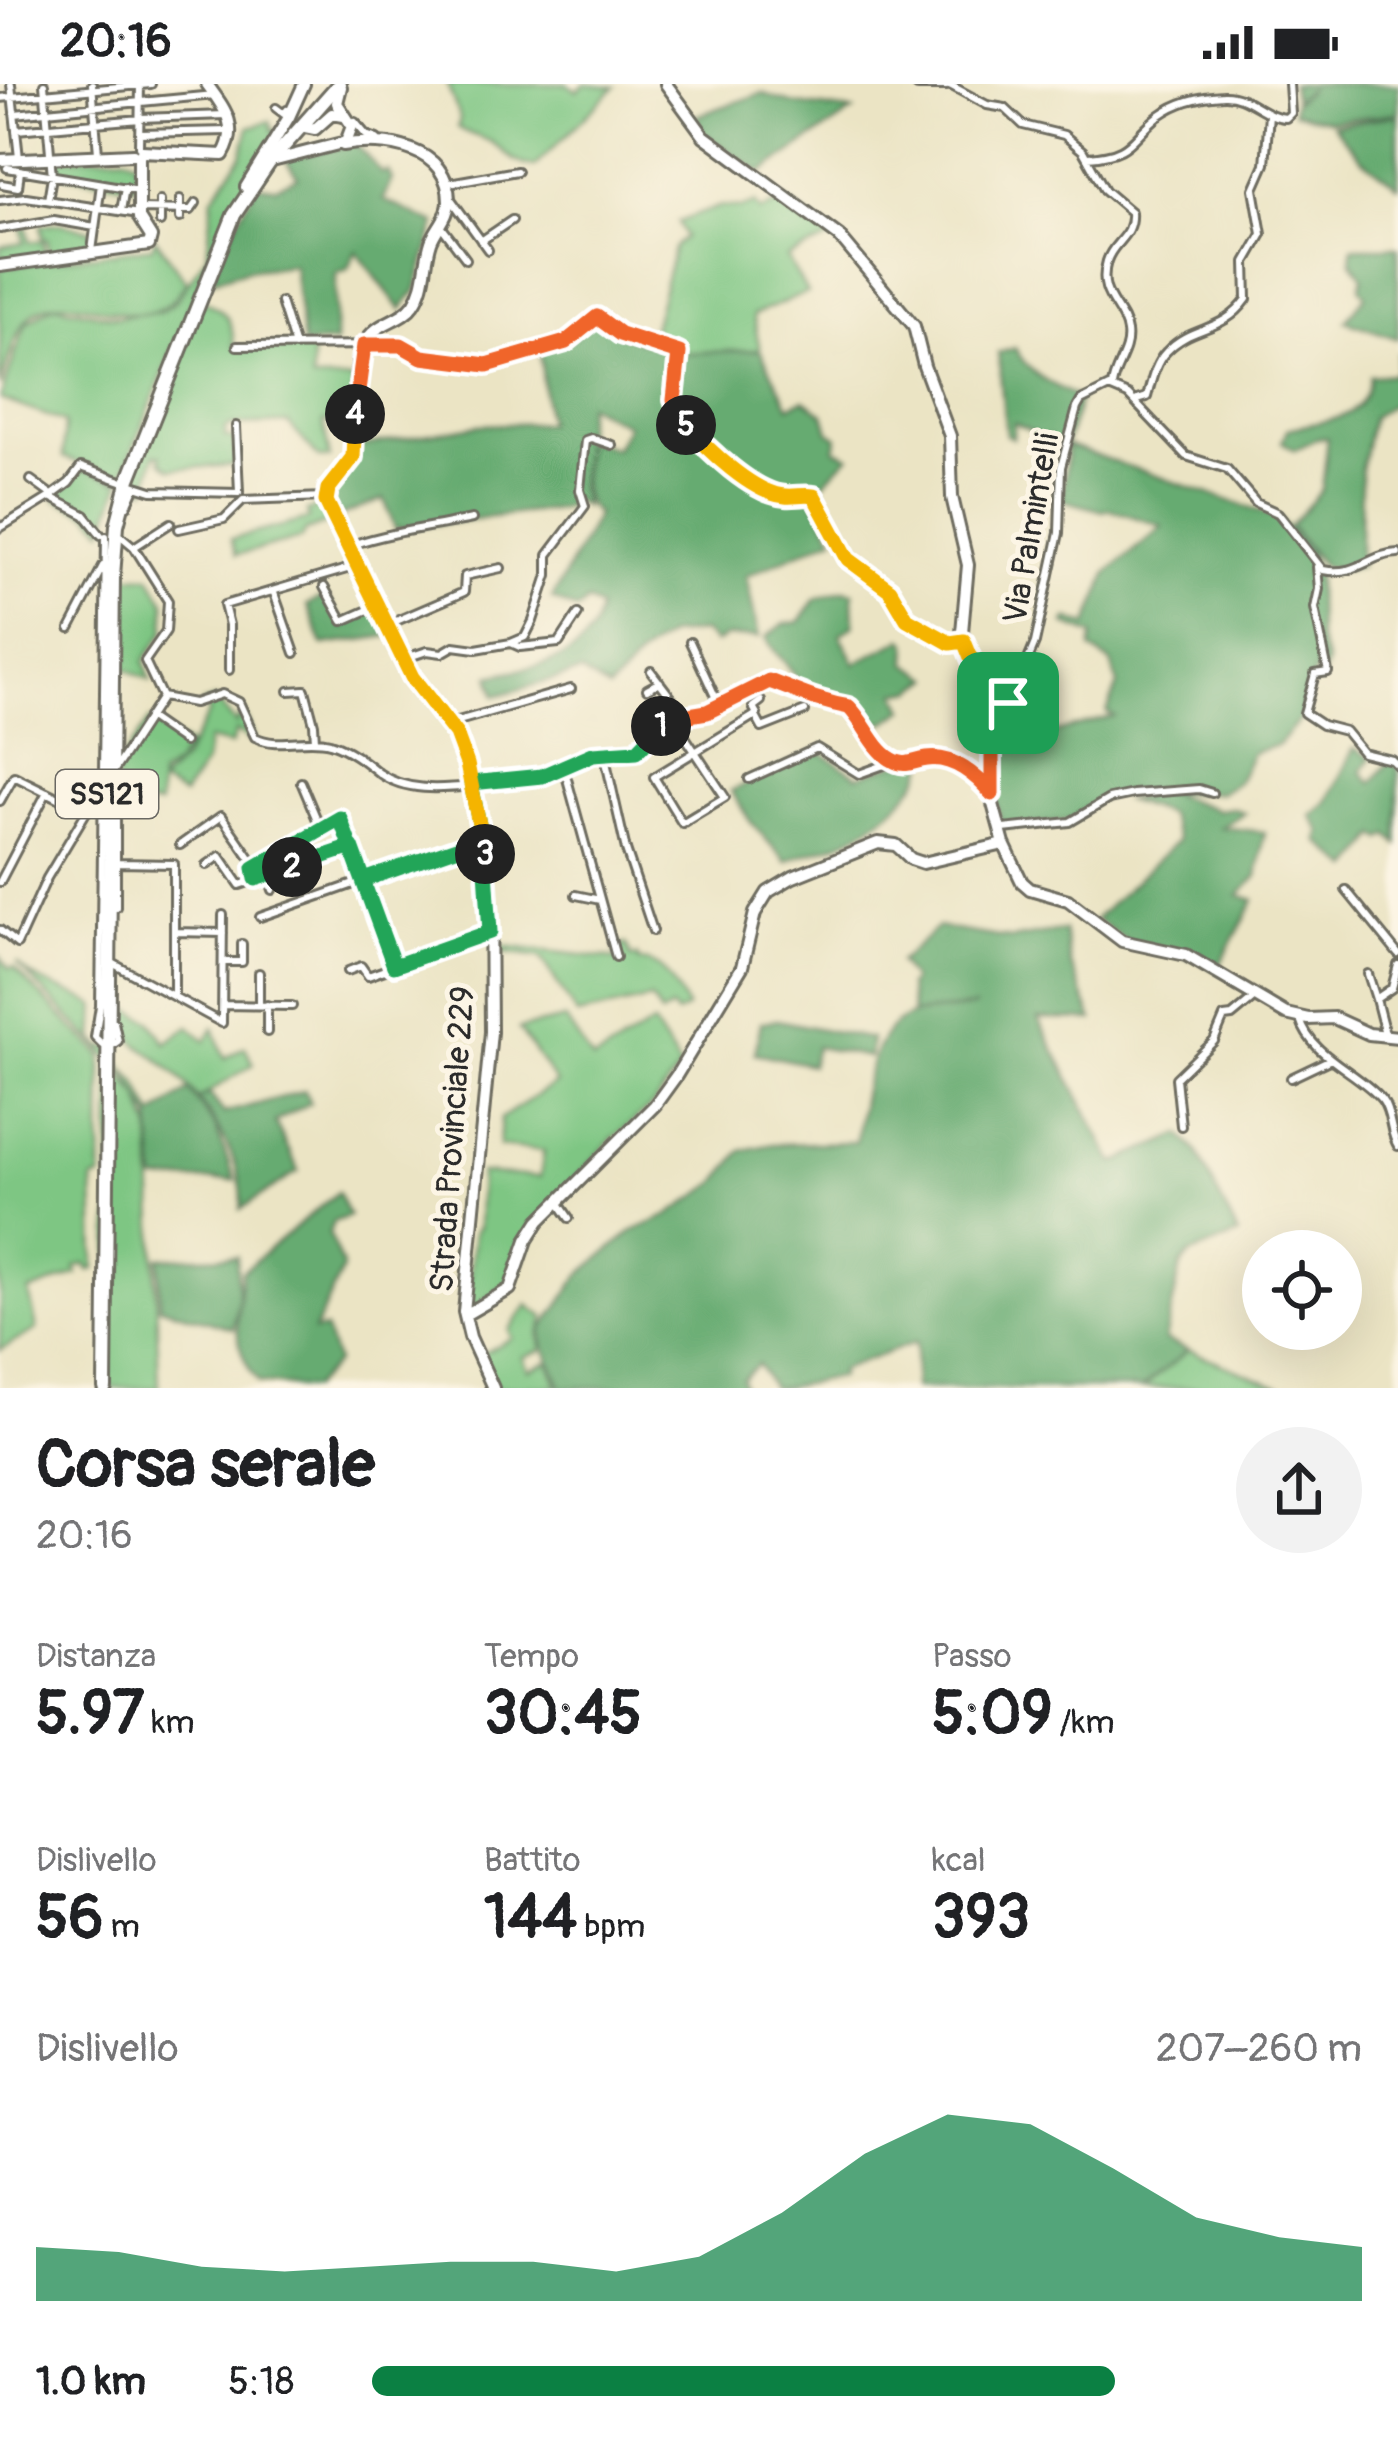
<!DOCTYPE html>
<html lang="it">
<meta charset="utf-8">
<style>
body{margin:0;font-family:Pangolin,sans-serif;background:#f2f2f2;color:#202124;height:100vh;display:flex;flex-direction:column;font-size:45px;white-space:nowrap}
*{box-sizing:border-box;margin:0}
p{font-size:39px;color:#757577}
.icon{flex:none;width:66px;height:66px;fill:none;stroke:currentColor;stroke-width:2;stroke-linecap:round;stroke-linejoin:round}
.map{position:relative;height:1304px;overflow:hidden}
.sheet{display:flex;flex-direction:column;background:#fff;flex:1}
.sheet>*{flex:none}
.buttons{position:absolute;left:1242px;top:1146px;display:grid;gap:24px}
.buttons a{display:grid;place-items:center;width:120px;height:120px;border-radius:50%;background:#fff;box-shadow:0 12px 48px #0002;font-size:60px}
.pin{position:absolute;display:grid;place-items:center;width:102px;height:102px;color:#fff;margin:-51px;border-radius:24px;box-shadow:0 6px 18px #0006}
.km{position:absolute;width:60px;height:60px;margin:-30px;border-radius:50%;background:#222;color:#fff;font-size:33px;line-height:60px;text-align:center}
.round{display:grid;place-items:center;flex:none;width:126px;height:126px;border-radius:63px;background:#f2f2f2}
.overview{display:flex;align-items:center;justify-content:space-between;height:204px;padding:0 36px}
h1{font-size:66px;font-weight:700;line-height:90px}
.metrics{display:grid;grid-template-columns:repeat(3,1fr);gap:18px;height:204px;padding:12px 36px}
.metrics div{display:grid;align-content:center}
.metrics b{font-size:60px;font-weight:700}
.metrics small{font-size:33px;font-weight:400}
.metrics p{font-size:33px}
.chart{height:336px;padding:24px 36px}
.chart p{display:flex;justify-content:space-between}
.chart svg{width:100%;height:216px;margin-top:12px;fill:#0b8043;opacity:.7}
ul{padding:0 36px;list-style:none;font-size:39px}
li{display:grid;grid-template-columns:192px 144px 1fr;align-items:center;height:90px}
li i{height:30px;border-radius:15px;background:#0b8043}
.status{display:flex;justify-content:space-between;align-items:center;height:84px;padding:0 60px;background:#fff;direction:ltr}
.status svg{height:33px;fill:currentColor}
.map>svg:first-child{display:block}
.green{fill:#7ec683;stroke:#547857;stroke-width:3}
.forest{fill:#66ab71;stroke:#486b4e;stroke-width:3}
.lines{fill:none;stroke-linecap:round;stroke-linejoin:round}
.street-casing{stroke:#6e6c61;stroke-width:12}
.secondary-casing{stroke:#6e6c61;stroke-width:16}
.primary-casing{stroke:#6e6c61;stroke-width:18}
.street{stroke:#fff;stroke-width:6}
.secondary{stroke:#fff;stroke-width:10}
.primary{stroke:#fff;stroke-width:12}
.split-1-casing{stroke:#fff;stroke-width:24}
.split-2-casing{stroke:#fff;stroke-width:24}
.split-3-casing{stroke:#fff;stroke-width:24}
.split-4-casing{stroke:#fff;stroke-width:24}
.split-5-casing{stroke:#fff;stroke-width:24}
.split-6-casing{stroke:#fff;stroke-width:24}
.split-1{stroke:#f0652b;stroke-width:15}
.split-2{stroke:#22a559;stroke-width:15}
.split-3{stroke:#22a559;stroke-width:15}
.split-4{stroke:#f5b400;stroke-width:15}
.split-5{stroke:#f0652b;stroke-width:15}
.split-6{stroke:#f5b400;stroke-width:15}
.labels{text-anchor:middle;stroke-width:10;stroke-linejoin:round;paint-order:stroke}
.shield{fill:#fcf5e5;stroke:#6a6863;stroke-width:3}
.shield-label{font-size:30px;font-weight:bold;fill:#2b2b2b}
.street-label{font-size:33px;fill:#2b2b2b;stroke:#fcf5e5}
</style>
<div class="status"><b>20:16</b><svg viewBox="0 0 49 12"><path d="M0 12V9h3v3zM5 12V6h3v6zM10 12V3h3v9zM15 12V0h3v12zM26 1h20v11H26zM47 4h2v5h-2z"/></svg></div>
<div class="map">
<svg width="1398" height="1304" viewBox="0 0 1398 1304">
<rect width="100%" height="100%" fill="#fcf5e5"/>
<filter id="ink" filterUnits="userSpaceOnUse"><feTurbulence type="fractalNoise" baseFrequency=".00833" numOctaves="2"/><feDisplacementMap in="SourceGraphic" scale="24" xChannelSelector="R" yChannelSelector="G"/><feConvolveMatrix kernelMatrix="1 2 1 2 8 2 1 2 1" color-interpolation-filters="sRGB"/></filter>
<filter id="wash" filterUnits="userSpaceOnUse"><feTurbulence type="fractalNoise" baseFrequency=".004" numOctaves="4" result="noise"/><feDisplacementMap in="SourceGraphic" scale="48" xChannelSelector="R" yChannelSelector="G"/><feGaussianBlur stdDeviation="2.7" result="paint"/><feColorMatrix in="noise" values="0 0 0 0 0 0 0 0 0 0 0 0 0 0 0 0 0 1.4 0 .05"/><feComposite in="paint" operator="in"/></filter>
<g filter="url(#wash)">
<rect width="100%" height="100%" fill="#ebe4c4"/>
<path class="green" d="M447,0H568L577,7L585,0L615,3L534,83C515,79 511,74 497,62C486,52 470,53 458,43L460,34Z
M270,37L273,47L281,45L223,140L121,395L63,373L65,338L0,315L26,239L54,221L117,233L160,228L175,218L207,170L213,113L242,71L249,43Z
M124,71L136,76L135,102L54,89L53,75Z
M786,116L837,152L787,174L807,209L753,231L760,266L682,269L649,259L674,164L685,152L678,138L721,122L742,124L755,119L761,127Z
M56,139L92,146L89,167L51,172L47,155L43,156L46,173L2,179L0,163L24,159L22,144L27,143L30,158L43,156L41,141Z
M155,154L186,197C146,275 67,182 24,239C12,256 7,282 0,302V184L152,163Z
M202,216C227,226 233,237 234,263L312,264V296H354L352,337L323,338L330,374H319L288,339L233,341L225,344V353L234,354L236,381L171,385L161,377V371L155,370L147,405L130,398Z
M82,385L121,398L104,445L88,430L55,415Z
M325,421L330,438L306,447L302,454L236,471L231,455L309,435L307,427Z
M116,491L150,492L165,518V547L144,577L150,596L115,580Z
M215,615L236,640L243,627L254,654L252,658L236,647L231,661L208,656L205,679L183,712L162,700L163,695L183,676L209,628L203,619Z
M150,636L188,662L176,680L160,692L159,721H119L116,684Z
M626,860L632,874L637,872L639,877C665,877 674,902 687,924L676,930L671,924L661,930L651,915L577,931L541,873L494,867V861L617,875L615,863Z
M0,872L9,885L13,884L102,972L101,1093L93,1096L95,1185L89,1186L86,1180L75,1183L77,1190L29,1208L37,1245L0,1266Z
M16,879C38,902 69,905 96,922L94,955L102,963H113L117,969L114,974L136,997L154,1031L151,1033L128,993Z
M117,919L151,937L166,959L189,942L206,957L214,944L225,974L245,963L254,980L198,1015C175,983 146,969 117,943Z
M565,935L593,977L653,940L680,983L654,1020L612,1055L542,1131L514,1197L470,1226L467,1219L474,1148L478,1144L480,1089L540,1093L544,1067L499,1062L501,1034L556,999L519,945Z
M111,981L139,1012L151,1046L159,1304H109Z
M528,1221L545,1233L539,1252L542,1266L523,1273L528,1286L548,1278L558,1302L495,1304L480,1271L512,1254L509,1246Z
M1188,1266L1283,1304H1143Z"/>
<path class="forest" d="M1291,0H1398V29L1331,37L1293,28V20L1310,4L1294,17Z
M762,9L791,19L853,27L761,89L704,50L696,32Z
M1398,31V102L1361,74L1333,41Z
M356,60L382,89L388,87L392,95L383,116L436,140L416,207L401,226L356,167L348,185L336,189L335,259L303,260L293,181L245,186L213,196L217,177L256,101L276,103L298,93L285,75Z
M1352,163H1398V255L1346,237L1366,211L1360,204L1363,193L1351,176Z
M596,234L620,251L677,269L678,280L682,269L760,266L789,322L804,316L824,330L829,348L838,353L835,365L849,372L813,410L777,408L774,403L757,401L732,384C756,406 778,414 812,412L834,453L746,492L759,553H725L715,559L703,548L669,551L641,571L609,606L581,588L496,612L490,592C535,581 590,580 599,524L588,518L577,526L552,515L597,430C575,414 584,383 585,358L590,356L615,364L627,341L587,320L579,404L584,422L572,416L568,422L556,425L395,445L384,415L336,434L329,409L355,375L358,363L479,341L547,339L540,267L572,255Z
M1015,264C1031,294 1052,299 1080,315L1061,374L1049,352L1045,354L1014,339L1013,354L1006,351L998,269Z
M1398,269V317L1372,333L1361,386L1360,482L1344,486L1324,483L1290,442L1322,406L1328,354H1317L1295,366L1282,358L1287,345C1328,335 1364,339 1370,292L1396,290Z
M1068,362L1278,433L1308,467L1317,489L1318,554L1327,578L1324,589L1315,587L1300,636L1278,661L1252,669L1238,698L1220,709L1132,707L1098,716L1071,736L1002,744L996,715L995,665L1114,632L1107,628L1118,600L1111,579L1091,565L1093,551L1065,540L1067,535L1088,541L1107,489L1163,442L1109,425L1103,427L1062,416Z
M844,506L853,508L854,541L840,550L855,579L903,555L908,559L907,579L931,594L914,606L897,609L905,625L887,638L866,640L850,623L800,605C795,581 775,575 766,553L784,540L799,538L816,515Z
M326,512L344,545V540L375,526L389,552L323,561L307,521Z
M1354,664L1371,674L1362,688L1372,699L1390,676L1398,684V760L1389,751L1383,755L1377,751L1351,785L1318,757L1321,747L1311,731L1327,718Z
M817,666L858,692L896,679L926,677C918,710 877,740 848,755C829,766 805,766 786,778L750,737L731,707Z
M1165,708L1217,726L1233,724L1244,729L1221,743L1264,748L1257,793L1239,811L1255,816L1217,886L1196,875L1128,858L1095,835L1177,757L1168,730L1126,716Z
M938,843L1011,855L1064,846L1070,879L1093,936L1038,935L1114,1079L1181,1050L1197,1067L1238,1151L1189,1171L1181,1182L1165,1256L1188,1266L1143,1304H914L916,1258L840,1286V1293L782,1304H772L758,1280L742,1294L744,1304H562L543,1260L542,1246L580,1191L631,1148L669,1131L716,1099L742,1066L773,1060L856,1058C860,1023 868,955 901,936C920,924 955,926 976,923L912,930L908,902L912,896L899,878Z
M777,936L871,955L869,973L816,963L811,981L755,969L761,938Z
M189,1006L215,1042L235,1096L156,1097L151,1033Z
M305,1007L310,1019L275,1038L299,1087L241,1125C247,1089 220,1043 198,1015L209,1009L224,1029Z
M338,1108L349,1132L333,1138L329,1149L343,1184L314,1247L325,1245L336,1278L312,1304L259,1299C228,1259 238,1233 242,1188Z
M237,1172L238,1215L233,1244L160,1223L159,1174Z"/>
</g>
<g filter="url(#ink)">
<g class="lines">
<g class="street-casing">
<path id="street" d="M11,0L19,74
M44,0L52,92L48,116
M92,0L98,69
M948,0L987,21L1005,24L1023,41L1064,51L1083,67L1105,106L1131,128C1133,153 1113,157 1107,177C1096,213 1124,223 1127,248C1130,268 1114,283 1112,302
M0,14L151,0
M276,24L284,30L287,26
M14,30L215,11
M140,34L226,31
M355,38L366,51L377,55
M16,46L140,35
M139,49L228,47
M139,62L140,0
M1088,73C1134,70 1129,55 1160,31C1178,18 1202,12 1224,11C1247,10 1264,33 1286,34L1291,29L1289,0
M7,84L139,106
M449,99L517,87
M2,100L18,103L20,87
M451,115L488,166
M0,116L26,113L139,130
M139,125L191,126L196,119
M121,127L125,103
M180,134V115
M160,138V116
M441,142L466,175
M0,145L54,136L95,143
M481,157L512,136
M92,167L101,100
M281,218L295,262
M237,262L401,261L422,273L492,280L565,258L598,233L621,250L679,269L675,322L701,359L756,402L785,412H813L852,480L872,490L890,506L907,535L950,559L965,557
M1137,316L1147,313C1151,299 1155,279 1166,268C1192,240 1222,250 1247,215L1246,178L1262,150L1254,105L1265,80L1269,30
M236,342L239,408
M31,396L53,412
M133,401L152,407L239,409
M50,413L69,399L81,383L121,397
M127,422L136,402
M0,444L50,413L85,431L101,451
M179,445L224,435L243,416L325,413
M121,452L134,463L168,517L166,547L145,577L162,613L194,619L222,610L239,618L255,653C278,665 305,652 330,659C349,665 364,677 379,689C405,708 441,705 472,702
M351,461C391,448 431,443 472,435
M134,463L171,439
M1317,483L1319,505L1315,524L1328,588L1315,590L1304,629L1322,641L1345,647L1363,669L1392,676L1398,682
M324,503L343,537L377,522
M274,509L295,569
M387,541L464,508L465,492L501,484
M70,545L103,482
M690,558L719,621
M511,559L525,553L533,537L548,491V471L585,422L580,406L585,356L591,354L612,361
M403,575L427,567L442,569L454,562L476,565L511,559L520,563L559,559L578,530
M229,586V541L224,521L357,482
M651,587L673,616L676,639L725,713L682,739L654,693L757,630L753,623L761,617
M647,605L660,598
M289,607L305,606L314,640L315,657
M755,631L762,644L805,627
M148,633L184,658
M993,636L1013,612L1035,559L1059,449L1061,383L1077,324L1081,317L1109,303L1128,311L1186,372L1227,385L1256,419L1278,429L1323,486C1357,493 1369,470 1398,469
M451,639L571,605
M604,669L626,766L653,847
M564,684L616,873
M115,685L162,613
M749,695L817,664L859,690L895,677
M301,698L320,743
M471,699L554,689L593,670L637,667L668,635L707,628L769,597C797,607 819,617 849,623C864,638 873,664 891,675C905,684 912,677 927,675C953,671 977,692 992,710
M0,717L14,692L85,727
M1003,745L1070,738L1109,715L1133,710L1199,705L1212,709
M180,761L221,732L256,782
M118,779L174,780V913
M207,781L220,772L240,801L352,763
M268,791L273,806
M256,795V782L340,734L394,882
M0,798L47,708
M1346,806L1398,870
M576,811L600,816
M116,823V716
M260,833L482,755
M0,846L17,860L47,794L100,705
M174,848L223,849
M223,878H242V860
M114,880L222,939L223,831
M348,887L361,882L368,892L491,848
M259,889V921
M1368,890L1376,915
M223,921L292,922
M1300,935C1311,973 1359,988 1382,1016C1392,1029 1389,1048 1398,1062
M267,948V921
M1385,950L1376,915L1392,904L1398,881
M103,961L95,953L100,922L106,452
M111,962L118,957L114,938
M1291,994L1331,975
M1181,1042L1176,994L1214,957L1224,933L1232,932L1255,913
M558,1118L569,1134"/>
</g>
<g class="secondary-casing">
<path id="secondary" d="M666,0L704,52L839,152L914,242L924,282L950,352L952,413L968,481L962,548L974,588L992,624L993,720L1004,760L1022,798L1030,805L1068,816L1122,857L1186,871L1286,930L1308,935L1334,934L1369,950L1398,953
M918,0H947
M305,43L315,45L332,30L344,32
M343,61C384,54 449,62 449,117C449,133 436,144 431,158C424,179 427,201 414,220C401,238 376,237 365,259C348,293 362,333 354,369C350,387 330,396 325,415L413,593L456,650L467,680L482,755L490,805L491,948L464,1228L470,1253L493,1304
M142,67L223,71C240,42 224,24 207,0
M0,76L133,70
M276,76L346,58L352,42L337,19L341,3
M246,103L289,33L304,0
M0,182L149,161L151,153L139,134V71
M465,1231L510,1205L527,1156L539,1137L655,1021L676,992L742,883L755,829L768,808L793,793L878,759L896,761L911,775L923,779L1004,760"/>
</g>
<g class="primary-casing">
<path id="primary" d="M105,1304L113,492L117,441L129,395L234,131L269,79L339,0"/>
</g>
<use href="#street" class="street"/>
<use href="#secondary" class="secondary"/>
<use href="#primary" class="primary"/>
</g>
</g>
<g class="lines" filter="url(#ink)">
<g class="split-1-casing">
<path id="split-1" d="M661,642L672,634L707,628L769,597C797,607 819,618 849,623C864,638 873,664 891,675C905,684 912,677 927,675C953,671 977,692 992,710V637L1008,619"/>
</g>
<g class="split-2-casing">
<path id="split-2" d="M292,783L352,763L364,796L482,755L471,699L542,692L593,670L637,667L661,642"/>
</g>
<g class="split-3-casing">
<path id="split-3" d="M292,783L256,795L254,784L340,734L394,882L490,848L485,770"/>
</g>
<g class="split-4-casing">
<path id="split-4" d="M355,330L353,373L328,405L326,417L412,593L456,650L467,680L485,770"/>
</g>
<g class="split-5-casing">
<path id="split-5" d="M355,330L364,261H401L422,273L487,281L566,258L597,233L620,250L679,269L674,316L686,341"/>
</g>
<g class="split-6-casing">
<path id="split-6" d="M686,341C706,364 753,410 785,412C795,413 804,410 814,412L848,475L890,506L907,535L950,559L964,557L992,626L1008,619"/>
</g>
<use href="#split-1" class="split-1"/>
<use href="#split-2" class="split-2"/>
<use href="#split-3" class="split-3"/>
<use href="#split-4" class="split-4"/>
<use href="#split-5" class="split-5"/>
<use href="#split-6" class="split-6"/>
</g>
<g class="labels">
<rect class="shield" x="56" y="686" width="102" height="48" rx="9"/>
<g class="shield-label">
<text x="107" y="720">SS121</text>
</g>
<g class="street-label">
<text transform="translate(1030 444) rotate(-80)" y="12">Via Palmintelli</text>
<text transform="translate(451 1055) rotate(-86)" y="12">Strada Provinciale 229</text>
</g>
</g>
</svg>
<div class="buttons">
<a><svg class="icon" aria-label="locate" viewBox="0 0 24 24"><circle cx="12" cy="12" r="6"/><path d="M12 2v4M12 18v4M2 12h4M18 12h4"/></svg></a>
</div>
<div class="pin" style="left:1008px;top:619px;background:#1e9e55"><svg class="icon" aria-label="arrive" viewBox="0 0 24 24"><path d="M6 21V4h12l-3 4 3 4H6"/></svg></div>
<b class="km" style="left:661px;top:642px">1</b>
<b class="km" style="left:292px;top:783px">2</b>
<b class="km" style="left:485px;top:770px">3</b>
<b class="km" style="left:355px;top:330px">4</b>
<b class="km" style="left:686px;top:341px">5</b>
</div>
<section class="sheet">
<div class="overview"><div><h1>Corsa serale</h1><p>20:16</p></div><a class="round"><svg class="icon" aria-label="share" viewBox="0 0 24 24"><path d="M12 15V3M7 8l5-5 5 5M5 13v7h14v-7"/></svg></a></div>
<div class="metrics">
<div><p>Distanza</p><b>5.97<small> km</small></b></div>
<div><p>Tempo</p><b>30:45</b></div>
<div><p>Passo</p><b>5:09<small> /km</small></b></div>
</div>
<div class="metrics">
<div><p>Dislivello</p><b>56<small> m</small></b></div>
<div><p>Battito</p><b>144<small> bpm</small></b></div>
<div><p>kcal</p><b>393</b></div>
</div>
<div class="chart"><p><span>Dislivello</span>207–260 m</p>
<svg viewBox="0 0 160 44" preserveAspectRatio="none"><path d="M0 44V33L10 34L20 37L30 38L40 37L50 36L60 36L70 38L80 35L90 26L100 14L110 6L120 8L130 17L140 27L150 31L160 33V44z"/></svg>
</div>
<ul>
<li><b>1.0 km</b>5:18<i style="width:75%"></i></li>
</ul>
</section>
